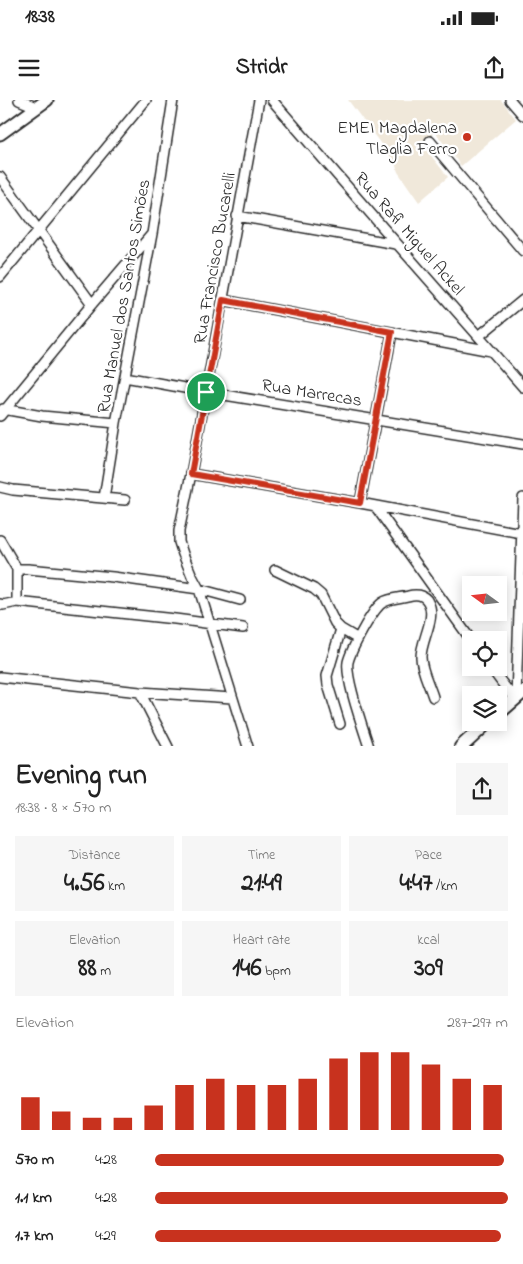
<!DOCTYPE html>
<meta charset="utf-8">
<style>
body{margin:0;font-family:"Indie Flower",sans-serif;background:#f6f6f6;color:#222;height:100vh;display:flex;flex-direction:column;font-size:19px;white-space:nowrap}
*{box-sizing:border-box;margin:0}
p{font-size:16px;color:#767676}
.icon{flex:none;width:28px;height:28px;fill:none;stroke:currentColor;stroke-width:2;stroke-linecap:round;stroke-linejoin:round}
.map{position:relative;height:646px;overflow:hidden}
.sheet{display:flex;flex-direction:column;background:#fff;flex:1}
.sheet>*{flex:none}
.needle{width:32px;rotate:285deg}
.controls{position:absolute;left:462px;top:476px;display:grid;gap:10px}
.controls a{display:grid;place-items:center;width:45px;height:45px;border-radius:0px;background:#fff;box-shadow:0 2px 12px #0003;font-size:25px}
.pin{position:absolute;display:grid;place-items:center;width:42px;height:42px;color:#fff;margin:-21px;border:2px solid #fff;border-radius:50%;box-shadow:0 1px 5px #0007}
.round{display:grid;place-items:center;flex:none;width:52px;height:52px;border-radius:0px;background:#f6f6f6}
.summary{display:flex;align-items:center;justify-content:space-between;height:85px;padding:0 15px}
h1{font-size:28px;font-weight:700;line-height:38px}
.stats{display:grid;grid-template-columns:repeat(3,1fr);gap:8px;height:85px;padding:5px 15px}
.stats div{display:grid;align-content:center;border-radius:0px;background:#f6f6f6;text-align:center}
.stats b{font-size:25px;font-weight:700}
.stats small{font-size:14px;font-weight:400}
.stats p{font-size:14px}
.chart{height:140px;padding:10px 15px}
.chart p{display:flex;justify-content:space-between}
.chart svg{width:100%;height:90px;margin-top:5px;stroke:#c8321e;stroke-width:6}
ul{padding:0 15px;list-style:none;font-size:16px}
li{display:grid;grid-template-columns:80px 60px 1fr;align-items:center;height:38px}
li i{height:12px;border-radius:6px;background:#c8321e}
.status{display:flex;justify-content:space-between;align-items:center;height:35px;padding:0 25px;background:#fff;direction:ltr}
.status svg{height:14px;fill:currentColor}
header{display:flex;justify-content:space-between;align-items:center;height:65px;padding:0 15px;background:#fff;font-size:22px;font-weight:700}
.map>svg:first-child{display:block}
.built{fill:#f0e8da}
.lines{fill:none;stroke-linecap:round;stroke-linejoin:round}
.minor-casing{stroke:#2b2b2b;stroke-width:12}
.tertiary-casing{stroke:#2b2b2b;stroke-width:15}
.secondary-casing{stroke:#2b2b2b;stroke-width:16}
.minor{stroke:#fff;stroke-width:9}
.tertiary{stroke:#fff;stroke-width:11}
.secondary{stroke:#fff;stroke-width:12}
.route-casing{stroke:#fff;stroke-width:10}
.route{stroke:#c8321e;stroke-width:6}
.poi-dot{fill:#c8321e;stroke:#fff;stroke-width:2}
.labels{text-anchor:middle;stroke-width:4.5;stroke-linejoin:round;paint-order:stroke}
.poi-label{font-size:18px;fill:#2b2b2b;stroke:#fff;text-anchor:end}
.street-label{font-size:18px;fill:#2b2b2b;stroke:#fff}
</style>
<div class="status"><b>18:38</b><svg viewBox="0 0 49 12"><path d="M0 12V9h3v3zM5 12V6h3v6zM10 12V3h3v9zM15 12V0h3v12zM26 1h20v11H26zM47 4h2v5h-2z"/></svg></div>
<header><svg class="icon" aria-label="menu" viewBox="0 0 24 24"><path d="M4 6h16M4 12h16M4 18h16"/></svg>Stridr<svg class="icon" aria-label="share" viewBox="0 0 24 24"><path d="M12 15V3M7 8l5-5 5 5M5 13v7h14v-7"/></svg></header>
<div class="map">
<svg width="523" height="647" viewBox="0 0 523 647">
<rect width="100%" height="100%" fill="#fff"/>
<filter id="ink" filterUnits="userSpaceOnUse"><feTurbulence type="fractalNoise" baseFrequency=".02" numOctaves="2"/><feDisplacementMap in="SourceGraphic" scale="10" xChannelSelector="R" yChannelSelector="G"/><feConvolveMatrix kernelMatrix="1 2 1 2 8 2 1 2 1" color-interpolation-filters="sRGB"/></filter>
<g filter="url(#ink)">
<path class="built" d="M348,0H501L516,19L461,66L435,32L421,43L448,77L419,102L398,72L395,63Z"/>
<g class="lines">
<g class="minor-casing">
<path id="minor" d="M19,0L36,7
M272,0C355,96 439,192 523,287
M510,0L523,15
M430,41L523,151
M0,77L92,204
M237,116L396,144
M0,177L146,0
M223,200L491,251
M479,236L523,200
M125,277L206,292L523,344
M3,309L42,316L116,323
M0,316L92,204L152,134
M191,374L360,403L521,433
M0,387L13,390L125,400
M104,398L116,323L152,134L173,0
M360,403L392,233
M375,406L471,540
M0,440L17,469V502
M17,469H28L113,477L199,489L240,500
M275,470L314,489L321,495L335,523L341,529L358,539
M0,504L3,505L17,502L175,519L243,528
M491,568L514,599
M0,577L140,592L232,598
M140,592L168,647
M516,597L523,398
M340,624L328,585L327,576L341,529
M248,647L199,489L192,476L183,454L179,442V431L191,374L259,0
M369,647C363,628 345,578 348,562C351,550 372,510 382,503C389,498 400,498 408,496C415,494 424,494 428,502C437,517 421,540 421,557C421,570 429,584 433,597"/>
</g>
<g class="tertiary-casing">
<path id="tertiary" d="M0,34L47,0"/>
</g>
<g class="secondary-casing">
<path id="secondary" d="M499,613L523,592
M461,647L488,622"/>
</g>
<use href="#minor" class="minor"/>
<use href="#tertiary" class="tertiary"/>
<use href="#secondary" class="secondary"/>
</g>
</g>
<g class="lines" filter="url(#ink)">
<g class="route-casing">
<path id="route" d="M223,200L392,232L360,403L191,374Z"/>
</g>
<use href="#route" class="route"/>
</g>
<circle class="poi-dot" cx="467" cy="37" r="5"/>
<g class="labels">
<g class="poi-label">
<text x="457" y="33">EMEI Magdalena<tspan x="457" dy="21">Tlaglia Ferro</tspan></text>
</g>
<g class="street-label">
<text transform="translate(410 133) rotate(49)" y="6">Rua Rafi Miguel Ackel</text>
<text transform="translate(214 158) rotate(-80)" y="6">Rua Francisco Bucarelli</text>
<text transform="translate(123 196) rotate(-80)" y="6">Rua Manuel dos Santos Simões</text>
<text transform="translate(312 292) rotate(9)" y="6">Rua Marrecas</text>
</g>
</g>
</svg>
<div class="controls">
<a><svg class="needle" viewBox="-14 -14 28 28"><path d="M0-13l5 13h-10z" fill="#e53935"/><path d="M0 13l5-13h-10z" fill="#767676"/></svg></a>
<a><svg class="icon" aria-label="locate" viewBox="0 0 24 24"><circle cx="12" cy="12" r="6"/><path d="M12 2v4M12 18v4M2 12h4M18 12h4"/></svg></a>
<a><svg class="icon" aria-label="layers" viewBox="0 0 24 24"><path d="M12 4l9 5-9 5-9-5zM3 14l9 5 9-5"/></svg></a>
</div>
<div class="pin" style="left:206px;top:292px;background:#1e9e55"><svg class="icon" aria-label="arrive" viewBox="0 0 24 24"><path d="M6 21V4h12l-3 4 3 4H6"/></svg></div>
</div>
<section class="sheet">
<div class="summary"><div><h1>Evening run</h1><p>18:38 · 8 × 570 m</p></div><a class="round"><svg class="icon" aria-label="share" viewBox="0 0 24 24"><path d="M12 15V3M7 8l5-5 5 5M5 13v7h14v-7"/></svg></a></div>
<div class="stats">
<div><p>Distance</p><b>4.56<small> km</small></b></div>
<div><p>Time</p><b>21:49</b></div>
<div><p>Pace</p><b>4:47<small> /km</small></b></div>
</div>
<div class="stats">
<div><p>Elevation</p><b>88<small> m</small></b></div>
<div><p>Heart rate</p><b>146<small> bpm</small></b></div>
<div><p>kcal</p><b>309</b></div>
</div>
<div class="chart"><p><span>Elevation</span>287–297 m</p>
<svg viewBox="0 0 160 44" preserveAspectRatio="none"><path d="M5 44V28M15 44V35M25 44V38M35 44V38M45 44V32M55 44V22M65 44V19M75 44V22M85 44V22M95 44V19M105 44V9M115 44V6M125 44V6M135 44V12M145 44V19M155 44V22"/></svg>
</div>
<ul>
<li><b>570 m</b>4:28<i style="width:99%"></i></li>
<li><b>1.1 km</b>4:28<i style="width:100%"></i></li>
<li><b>1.7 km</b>4:29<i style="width:98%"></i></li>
</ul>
</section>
